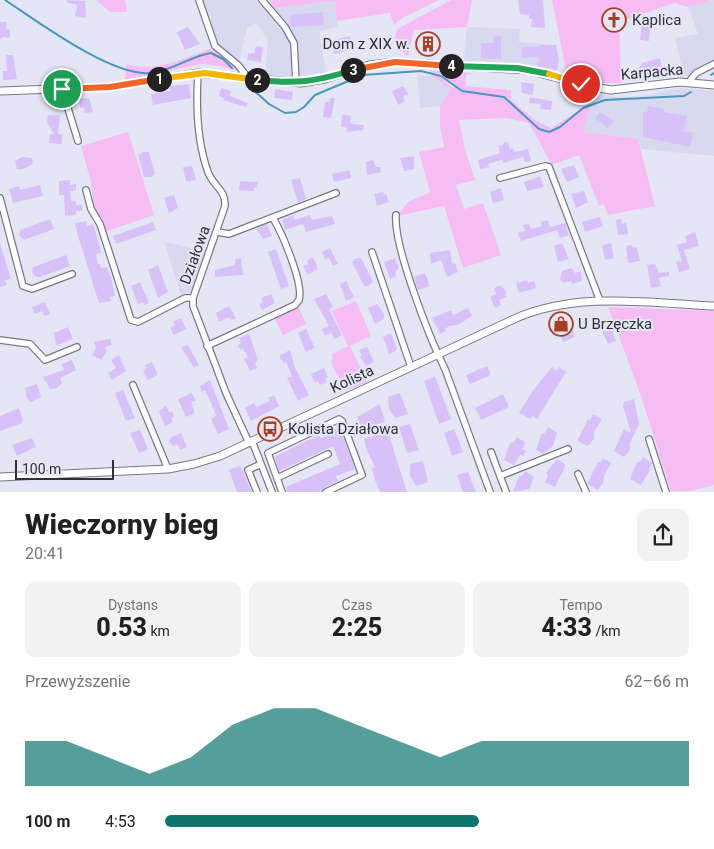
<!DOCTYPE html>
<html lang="pl">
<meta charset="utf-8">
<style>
body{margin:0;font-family:Roboto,sans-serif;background:#f2f2f2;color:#202124;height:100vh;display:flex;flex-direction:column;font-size:19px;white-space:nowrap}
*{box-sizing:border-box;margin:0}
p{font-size:16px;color:#757577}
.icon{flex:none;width:28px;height:28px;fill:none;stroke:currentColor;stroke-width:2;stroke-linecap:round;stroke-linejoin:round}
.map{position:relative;height:492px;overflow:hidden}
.drawer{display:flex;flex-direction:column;background:#fff;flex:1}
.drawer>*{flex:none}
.scale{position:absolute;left:15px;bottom:12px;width:99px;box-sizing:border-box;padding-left:5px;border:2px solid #303136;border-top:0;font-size:14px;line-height:18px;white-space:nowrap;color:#303136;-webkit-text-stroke:4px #e5e6f5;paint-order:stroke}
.pin{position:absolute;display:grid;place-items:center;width:42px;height:42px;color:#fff;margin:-21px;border:2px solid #fff;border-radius:50%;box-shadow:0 1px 5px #0007}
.km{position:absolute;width:25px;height:25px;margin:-12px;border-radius:50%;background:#222;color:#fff;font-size:14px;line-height:25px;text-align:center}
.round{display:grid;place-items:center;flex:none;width:52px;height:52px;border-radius:10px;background:#f2f2f2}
.headline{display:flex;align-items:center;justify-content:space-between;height:85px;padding:0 25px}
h1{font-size:28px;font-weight:800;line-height:38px}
.metrics{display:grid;grid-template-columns:repeat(3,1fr);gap:8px;height:85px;padding:5px 25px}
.metrics div{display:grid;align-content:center;border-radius:10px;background:#f2f2f2;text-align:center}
.metrics b{font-size:25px;font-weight:800}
.metrics small{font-size:14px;font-weight:400}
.metrics p{font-size:14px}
.chart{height:140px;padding:10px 25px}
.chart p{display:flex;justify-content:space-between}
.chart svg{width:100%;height:90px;margin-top:5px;fill:#0f766e;opacity:.7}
ul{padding:0 25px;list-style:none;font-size:16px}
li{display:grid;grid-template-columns:80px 60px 1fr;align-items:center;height:38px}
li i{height:12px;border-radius:6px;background:#0f766e}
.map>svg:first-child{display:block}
.built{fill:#d7d9ef}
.green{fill:#f6bdf5}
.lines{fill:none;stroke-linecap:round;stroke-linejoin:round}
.stream{stroke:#4996c0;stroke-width:2}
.building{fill:#d8c1f8}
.minor-casing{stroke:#777986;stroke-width:8}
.tertiary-casing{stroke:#777986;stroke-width:9}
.minor{stroke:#fff;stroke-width:5.5}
.tertiary{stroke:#fff;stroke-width:7}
.split-1-casing{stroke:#fff;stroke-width:10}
.split-2-casing{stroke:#fff;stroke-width:10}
.split-3-casing{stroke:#fff;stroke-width:10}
.split-4-casing{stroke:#fff;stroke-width:10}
.split-5-casing{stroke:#fff;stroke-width:10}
.split-6-casing{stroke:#fff;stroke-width:10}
.split-1{stroke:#f0652b;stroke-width:6}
.split-2{stroke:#f5b400;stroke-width:6}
.split-3{stroke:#22a559;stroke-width:6}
.split-4{stroke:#f0652b;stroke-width:6}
.split-5{stroke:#22a559;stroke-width:6}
.split-6{stroke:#f5b400;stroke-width:6}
.labels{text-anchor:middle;stroke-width:4;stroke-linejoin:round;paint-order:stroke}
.poi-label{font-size:15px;fill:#303136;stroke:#e5e6f5;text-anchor:start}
.street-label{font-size:15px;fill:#303136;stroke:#e5e6f5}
</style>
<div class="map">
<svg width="714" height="492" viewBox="0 0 714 492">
<rect width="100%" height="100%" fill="#e5e6f5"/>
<path class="built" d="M200,0H257L288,38L292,51L291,77L265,75L268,40L256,23L247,28L239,61L219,45L213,35L210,14L206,13Z
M714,0V61L690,76H684L675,38L698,34L688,7Z
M335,1L338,27L319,31L326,72L297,77L296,42L285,23L274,8Z
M467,27L520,29L519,42L556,45L559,60L557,71L518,63L464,61Z
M417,75L430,76L451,89L440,106L420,108Z
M681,88L714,91V156L641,149L638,139L583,132L593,94L616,97L643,96Z
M164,241L207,253L192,292L181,295Z"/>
<path class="green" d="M96,0H125L127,12H110Z
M270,0H439L402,18L394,25L390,13L337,21L335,1L274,8Z
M451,0H472L467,27L414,30L408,56C398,50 390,40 399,28Z
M552,0H710V1L688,7L675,3L619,22L621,83H602L577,76L566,70Z
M209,49L220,52L238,71L215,65L201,64L125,80L127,64C155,73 183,59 209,49Z
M431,70L443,71L455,78L459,72L472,73L466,75V86L511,90V100L535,120L551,128L588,105L592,94H593L583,132L638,139L655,206L608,215L604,204L599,206L579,155L552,165L529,123L507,118L459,120L465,149L475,180L456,185L464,209L483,203L501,255L463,268L444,206L397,216L408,202L430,192L419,152L444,147L440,127V106L451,89L430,75L440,77L453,88L456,86L441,74L430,72Z
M128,132L154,215L104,232L94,210L91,182L81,146Z
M356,301L371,336L350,346L367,382L345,391L331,362L333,357L332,354L348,346L332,311Z
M294,307L299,308L306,324L283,335L274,317Z
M608,307L714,311V485L691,491H671L640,393Z"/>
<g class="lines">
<path class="stream" d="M5,0C37,21 112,77 150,73C172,71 193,55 211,53L223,59L232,68
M711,75L714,73
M250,87L269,104L285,113L296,112L304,107L315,95L363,75L421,71L441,76L462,91L504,97L539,129L549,132L560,127L583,108L605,100L684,96L691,92"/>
</g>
<path class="building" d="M66,0L85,1L86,18L75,16L77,5L66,2Z
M518,0H543L545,28L531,27L532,19H529V15L520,14Z
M323,12L324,25L291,27L290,15Z
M642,20L651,21L649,41L640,40Z
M0,22H7L6,29L10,30V38L3,37L0,39Z
M188,27L200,44L185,50L177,32Z
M350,36L354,49L334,54L331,41Z
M494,36H501V59L481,58V43H493Z
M540,45H556L559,60L557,70L537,66L539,57L521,58L522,47H540Z
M256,46L263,47L261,62L247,60L248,53L254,54Z
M6,55H13L17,79L3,80V71H7Z
M660,58L662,67L645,71V74L637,75V71L642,63Z
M521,82L534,84L533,95L522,93Z
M189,84L191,98L153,105L151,94L170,91V86Z
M403,86L409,94L403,96L405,101L398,105L392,91Z
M221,88L231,91L230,96L248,103L246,107L223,100L224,98L219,96Z
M275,89L293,92L292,100L274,98Z
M530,97L552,101L551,110L540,109L541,104L529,103Z
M89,98L93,112L85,113L84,107L80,108L79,99Z
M330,98H335L331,118L323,117L325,102H330Z
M648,106L664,109V112L687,116L684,131L693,133L690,147L643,137V112L647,113Z
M600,112L614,121L608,128L595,118Z
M48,115H60L58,134H62V144L49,143L50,134H54L47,122Z
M342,115L351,116L350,122L352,124L364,125L363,130L346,132L347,128L341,127Z
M504,142L508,143L510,149L513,148L515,152L528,149L531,161L525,162L523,157L503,163L502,160L488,164L489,167L480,169L478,160L500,153L498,146L503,145Z
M143,152H149L155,174L151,177H144L138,155Z
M414,156V169L404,171L400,158Z
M22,157L32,158L33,164L23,169H17L15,161Z
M373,160L376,167H380L381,172L367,175L366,162Z
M574,165L579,177L567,182L561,169Z
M192,166L196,180L186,182L183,167Z
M350,170L351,178L334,182L332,174Z
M540,176L544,187L527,191L524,182Z
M300,178L306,199L298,203L291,180Z
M70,180V185L76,184V190L70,191L71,201H76V205H82V211H76V215L65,216L64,195H59V181Z
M240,181L258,182L257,188L254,187V191L239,190Z
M40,185L43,196L13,203L9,189L19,186L20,190Z
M501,188L504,200L493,203L490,192Z
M584,191L588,202L576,208L571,194Z
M383,192L384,195L386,194L389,202L377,206L374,194Z
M174,195L178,208L169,213L164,198Z
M293,215L295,220L310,215L312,220L332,216L335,224L306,232L303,224L285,230L282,220Z
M600,217L603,226L585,232L582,222Z
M50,219L54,229L24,240L19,235L20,230Z
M621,219L622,224L626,223L628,234L618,235L616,220Z
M548,220L550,227L565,223L569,235L560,238L557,230L521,241L518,233L525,231L523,225L529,224L531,229L542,226L541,222Z
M86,221L87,226L93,224L100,247L101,253L96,254L98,264H100L101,268L107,267L112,281L115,296L110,297L111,301L99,303L78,236L75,223Z
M153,222L156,230L116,244L113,236Z
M267,224L272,236L263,239L256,229Z
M695,232L699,246L684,250L690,269L679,272L676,262L682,261L677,245L687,242L685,236Z
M0,243L11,279L5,280L7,285L0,287Z
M562,243L569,259L558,262L554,246Z
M611,243L614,258L605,260L602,245Z
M632,245L633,248L637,247L640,261L628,263L626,246Z
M330,248L338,264L333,266L329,258L325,259L322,252Z
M276,249L289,286L281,289L268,252Z
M450,250L452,264L455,263L458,272L447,277L441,260L431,264L430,253Z
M66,255L70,266L40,277H36L32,272L33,267Z
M313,257L318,269L307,275L303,266L308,264L307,260Z
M241,258L243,275L215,277V270L235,265V259Z
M356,258H361L373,282L368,286H364L352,262Z
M395,258L399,268L395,272L396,277L390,279L384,262Z
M655,264L659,273L669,272V276L659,278L661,286L651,288L647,265Z
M158,265L168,292L158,298L148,270Z
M572,268L575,273L581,271L582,281L572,284L571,281L564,283L560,280L562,271Z
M425,273L430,286L418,290L414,277Z
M527,280L528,283L534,281L536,288L519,293L516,283Z
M346,281L354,297L346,301L340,284Z
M140,282L149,303L144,305L143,302L138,304L131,286Z
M501,285L506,292V297L499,300L501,305L495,308L490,297L496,294L494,288Z
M271,294L275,303L262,310L259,304L263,302L261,298Z
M326,294L333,307L329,309L342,335L335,339L331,333L325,336L322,329L329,326L314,299Z
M45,302L50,314L44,316L42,311L35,314L32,307Z
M377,304L384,314V319L375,324L368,308Z
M229,306L236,318L231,320L229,317L219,322L216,313Z
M468,308L472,316L458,325L449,326L445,329L446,331L440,334L432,318L451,310L453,315Z
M181,318L186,329L174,335L170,328L175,325L173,322Z
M563,319L568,332L572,330L575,337L563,342L556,322Z
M68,327L73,339L56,346L54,333Z
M611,328L616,341L608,344L602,331Z
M306,329L315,348L306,352L298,333Z
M391,333L397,350L389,354L383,337Z
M249,334L258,360L255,363L257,368L250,371L244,359L248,357L243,349L240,350L238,345L241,344L239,338Z
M110,339L112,345L105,347L107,351L101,360L92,355L96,348L94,342Z
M188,345L199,365L194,368L181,347Z
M367,347L374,362L366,366L360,357L362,356L359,350Z
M290,350L294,365L309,395L298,401L287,378L292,376L286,362L284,363L280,358V355Z
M119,355L126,371L112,380L108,373L116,368L111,360Z
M72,360L76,370L60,378L62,383L57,388L50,389L43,377L64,370L62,364Z
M152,362L158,375L147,380L143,370L147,368L145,365Z
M487,366L491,375L470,384L466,375Z
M552,367L557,371L559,367L566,372L537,419L532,416L530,419L519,413L534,389Z
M324,368L328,377L325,378L327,382L320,385L318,381L315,383L311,374Z
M435,376L451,419L439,424L424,381Z
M210,380L229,429L218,434L211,419L216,416L212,405L205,390L202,392L200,386Z
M37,384L41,397L31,402L27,398L25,388Z
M123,390L135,418L126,421L115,393Z
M192,393L196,401L191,402L195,413L186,417L178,399Z
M400,393L408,414L395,418L389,409L388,397Z
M503,394L509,407L481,420L475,408Z
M274,395L279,406L251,421L245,408L254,403L256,407L270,401L268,398Z
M634,399L639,424L630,443V450L624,457L614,451L624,429L631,433L623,406L624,402Z
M380,404L385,422L362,429L357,417Z
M166,406L169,412L172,411L174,416L171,418L173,422L165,426L159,411Z
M19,408L23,420L22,423L0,431V416Z
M593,414L602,419L594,432V439L588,446L577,441L588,419L590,420Z
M410,424L419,450L407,453L399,427Z
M386,425L394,451L407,492H380L375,480L372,468L375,467L367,451L364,439L385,432Z
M339,427L355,469L336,476L338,481L324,488L321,492H287L286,488L288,486L340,464L333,446L279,471L275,458L276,456L319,435L321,438L330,435L329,431Z
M548,427L557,433L553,446L543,454L536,450L542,433H545Z
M454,429L463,452L452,456L444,433Z
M140,430L148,449L139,453L130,433Z
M181,433L187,447L180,450L177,444L173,446L169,441L171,437Z
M517,437L526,443L522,449L526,451L523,456L520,455L514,465L504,460L510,443L514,442Z
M32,438L36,447L17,456L12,445Z
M643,457L652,463L649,469L650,470L641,485L630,479L637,462H640Z
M603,458L611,463L604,476L603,483L598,490L587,484L598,462L600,463Z
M557,459L566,465L555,487L545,482L548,476L546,473Z
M423,461L428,482L416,486L410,475V464Z
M239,466L241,467L252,492H237L229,470Z
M525,471L534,477L529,489L513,492L519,476H522Z
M468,472L471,480L476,492H463L457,475Z"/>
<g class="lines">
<g class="minor-casing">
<path id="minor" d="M199,0L215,46L238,65L248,78
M262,0L285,27L294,43L296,83
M198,73C196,105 197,142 208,172C213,186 226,190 225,206L193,298V306L226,393L249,443
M689,82L696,73L714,64
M62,89L78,141
M500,178L545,166L549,167L600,301
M86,190L91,209L100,224L131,320L138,322L185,298H193
M0,198L23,286L32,289L72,274
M396,215C393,245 430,339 445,369L490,492
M217,232L229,234L336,193
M372,252L411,367
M0,340L30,344L45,360L77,347
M207,346L295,305L299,300C304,284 282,233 273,218
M133,385L168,469
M649,439L666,492
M252,441L272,492
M491,452L506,492
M578,474L586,492
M500,476L568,449
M277,478L328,454
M257,492L248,470L261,464
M282,492L268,453L339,419L342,421L362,475L326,492"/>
</g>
<g class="tertiary-casing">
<path id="tertiary" d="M0,91L110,87L198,73L301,83L325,79L369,65L395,62L527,70L593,87L611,90L680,82L714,85
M0,477L168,469L194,464L220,456L514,319C577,291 647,303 714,306"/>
</g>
<use href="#minor" class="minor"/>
<use href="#tertiary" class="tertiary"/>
</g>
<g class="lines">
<g class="split-1-casing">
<path id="split-1" d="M62,89L110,87L159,79"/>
</g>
<g class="split-2-casing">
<path id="split-2" d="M159,79L205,73L257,80"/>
</g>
<g class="split-3-casing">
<path id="split-3" d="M257,80C296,84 315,82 353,70"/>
</g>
<g class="split-4-casing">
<path id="split-4" d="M353,70L395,62L451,66"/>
</g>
<g class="split-5-casing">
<path id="split-5" d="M451,66L517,68L549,74"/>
</g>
<g class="split-6-casing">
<path id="split-6" d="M549,74L581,84"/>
</g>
<use href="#split-1" class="split-1"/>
<use href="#split-2" class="split-2"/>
<use href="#split-3" class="split-3"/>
<use href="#split-4" class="split-4"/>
<use href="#split-5" class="split-5"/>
<use href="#split-6" class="split-6"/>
</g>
<defs>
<g id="church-ring" transform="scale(1.25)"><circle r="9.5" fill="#e5e6f5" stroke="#a73f22" stroke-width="1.5"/><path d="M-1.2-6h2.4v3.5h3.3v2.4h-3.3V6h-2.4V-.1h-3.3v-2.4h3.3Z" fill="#a73f22"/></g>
<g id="building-ring" transform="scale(1.25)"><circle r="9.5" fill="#e5e6f5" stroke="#a73f22" stroke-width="1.5"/><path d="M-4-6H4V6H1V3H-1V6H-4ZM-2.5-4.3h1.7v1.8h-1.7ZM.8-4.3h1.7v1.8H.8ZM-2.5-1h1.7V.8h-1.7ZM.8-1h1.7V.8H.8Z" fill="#a73f22"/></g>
<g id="shop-ring" transform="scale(1.25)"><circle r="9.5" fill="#e5e6f5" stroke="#a73f22" stroke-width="1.5"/><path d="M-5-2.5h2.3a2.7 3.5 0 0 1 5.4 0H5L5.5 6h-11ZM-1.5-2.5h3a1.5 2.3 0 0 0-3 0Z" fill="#a73f22"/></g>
<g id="bus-ring" transform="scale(1.25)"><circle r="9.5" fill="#e5e6f5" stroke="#a73f22" stroke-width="1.5"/><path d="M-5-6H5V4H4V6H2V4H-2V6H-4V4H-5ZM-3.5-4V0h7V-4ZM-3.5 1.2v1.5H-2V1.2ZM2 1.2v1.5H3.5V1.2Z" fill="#a73f22"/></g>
</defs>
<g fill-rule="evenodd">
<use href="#church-ring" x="614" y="20"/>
<use href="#building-ring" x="428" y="44"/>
<use href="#shop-ring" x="561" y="324"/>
<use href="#bus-ring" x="270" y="429"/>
</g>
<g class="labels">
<g class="poi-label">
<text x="632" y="25">Kaplica</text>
<text x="410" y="49" text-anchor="end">Dom z XIX w.</text>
<text x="578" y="329">U Brzęczka</text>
<text x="288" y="434">Kolista Działowa</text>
</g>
<g class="street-label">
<text transform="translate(652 72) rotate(-5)" y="5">Karpacka</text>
<text transform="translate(195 255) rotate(-70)" y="5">Działowa</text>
<text transform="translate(352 379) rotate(-25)" y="5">Kolista</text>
</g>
</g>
</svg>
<div class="scale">100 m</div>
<div class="pin" style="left:62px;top:89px;background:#1e9e55"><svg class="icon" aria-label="arrive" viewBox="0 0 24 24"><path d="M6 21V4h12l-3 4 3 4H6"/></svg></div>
<div class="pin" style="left:581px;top:84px;background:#d93025"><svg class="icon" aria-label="check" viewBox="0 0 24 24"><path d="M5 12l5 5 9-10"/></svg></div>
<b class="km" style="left:159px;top:79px">1</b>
<b class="km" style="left:257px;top:80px">2</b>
<b class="km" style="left:353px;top:70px">3</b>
<b class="km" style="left:451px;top:66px">4</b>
</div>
<section class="drawer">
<div class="headline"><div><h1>Wieczorny bieg</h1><p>20:41</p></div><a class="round"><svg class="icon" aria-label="share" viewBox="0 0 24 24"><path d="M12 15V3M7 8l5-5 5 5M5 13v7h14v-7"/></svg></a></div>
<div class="metrics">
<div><p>Dystans</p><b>0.53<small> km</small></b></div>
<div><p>Czas</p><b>2:25</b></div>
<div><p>Tempo</p><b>4:33<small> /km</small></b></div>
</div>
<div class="chart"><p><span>Przewyższenie</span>62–66 m</p>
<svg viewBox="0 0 160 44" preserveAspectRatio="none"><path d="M0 44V22L10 22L20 30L30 38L40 30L50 14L60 6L70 6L80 14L90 22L100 30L110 22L120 22L130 22L140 22L150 22L160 22V44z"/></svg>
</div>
<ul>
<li><b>100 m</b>4:53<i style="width:60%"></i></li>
</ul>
</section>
